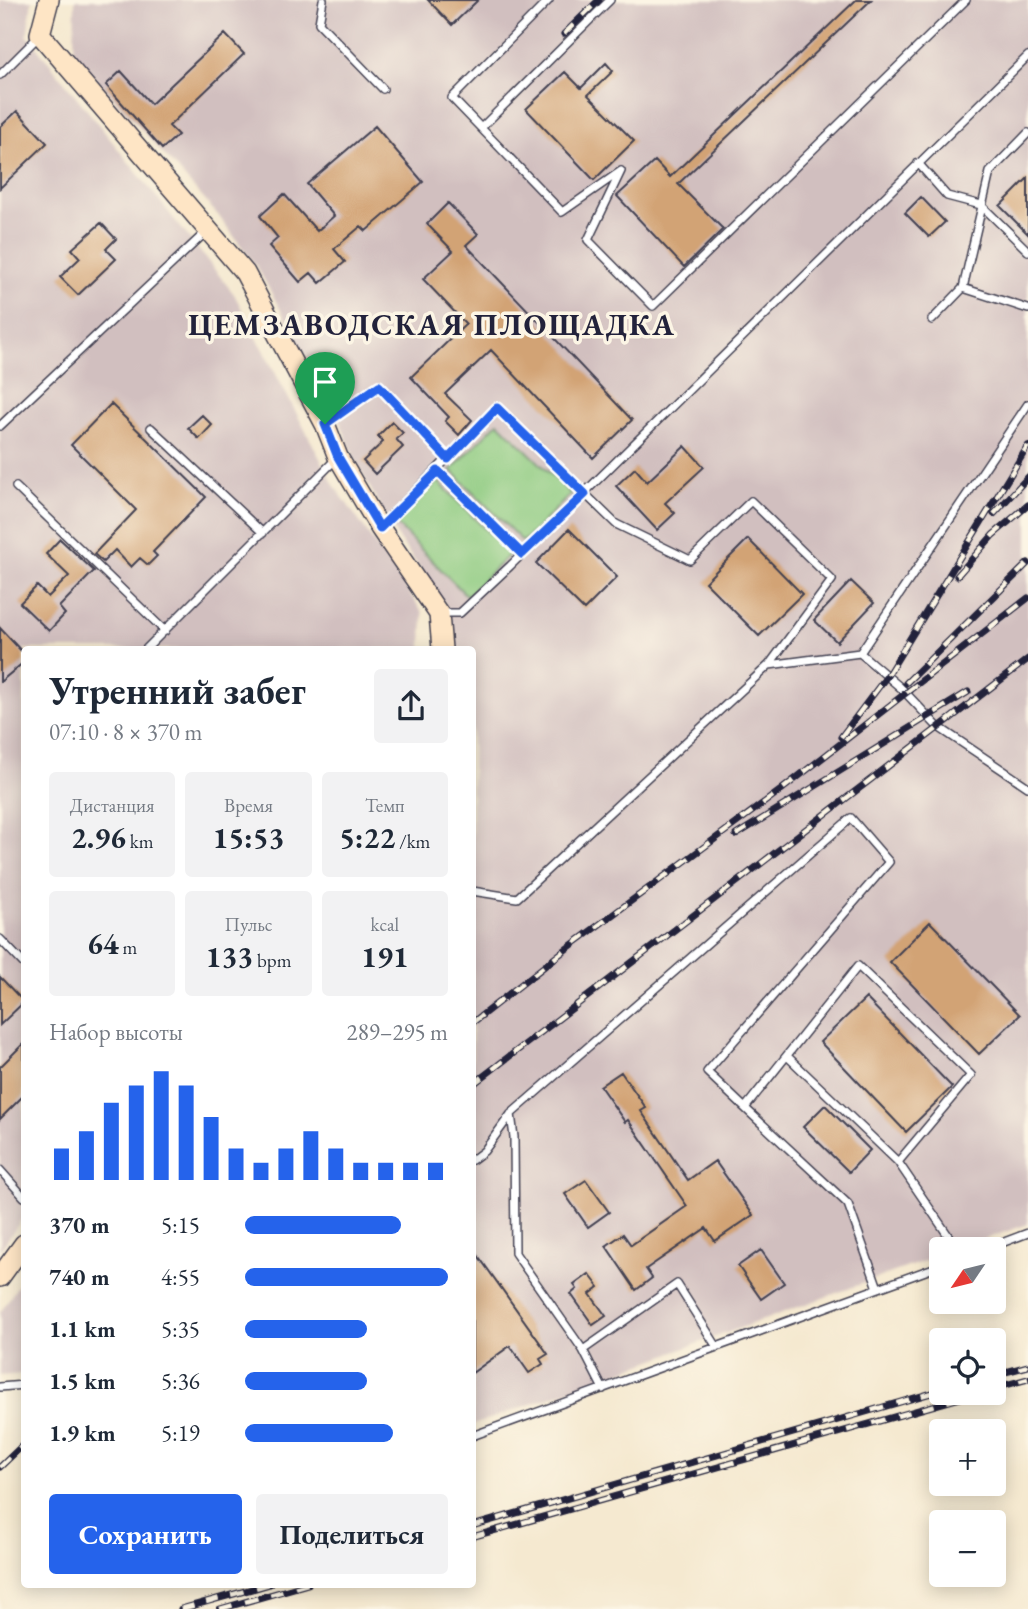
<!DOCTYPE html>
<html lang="ru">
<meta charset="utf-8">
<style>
body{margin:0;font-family:"EB Garamond",serif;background:#f2f2f3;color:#1f2937;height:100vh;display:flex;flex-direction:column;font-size:26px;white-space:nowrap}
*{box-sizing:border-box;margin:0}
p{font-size:23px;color:#747a83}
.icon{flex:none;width:38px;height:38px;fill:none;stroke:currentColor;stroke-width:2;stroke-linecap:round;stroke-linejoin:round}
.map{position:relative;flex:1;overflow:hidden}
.details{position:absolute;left:21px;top:646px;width:455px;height:942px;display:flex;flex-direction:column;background:#fff;border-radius:7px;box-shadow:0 4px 18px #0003}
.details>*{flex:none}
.needle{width:46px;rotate:235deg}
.controls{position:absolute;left:929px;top:1237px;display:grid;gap:14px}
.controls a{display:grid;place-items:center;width:77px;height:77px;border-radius:7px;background:#fff;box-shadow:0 4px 18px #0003;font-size:35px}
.pin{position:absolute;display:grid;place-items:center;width:60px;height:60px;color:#fff;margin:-72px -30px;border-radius:50% 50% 50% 0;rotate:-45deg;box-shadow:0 0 7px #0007}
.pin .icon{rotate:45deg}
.round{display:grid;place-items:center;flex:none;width:74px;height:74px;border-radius:7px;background:#f2f2f3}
.summary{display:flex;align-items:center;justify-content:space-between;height:119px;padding:0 28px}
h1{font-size:38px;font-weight:700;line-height:52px}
.stats{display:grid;grid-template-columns:repeat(3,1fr);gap:10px;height:119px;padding:7px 28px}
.stats div{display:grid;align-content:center;border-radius:7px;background:#f2f2f3;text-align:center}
.stats b{font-size:30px;font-weight:700}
.stats small{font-size:19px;font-weight:400}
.stats p{font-size:19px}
.chart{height:196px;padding:14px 28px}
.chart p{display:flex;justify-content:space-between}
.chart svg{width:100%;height:126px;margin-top:7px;stroke:#2563eb;stroke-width:6}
.action{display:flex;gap:14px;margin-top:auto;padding:14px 28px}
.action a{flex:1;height:80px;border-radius:7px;background:#2563eb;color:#fff;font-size:28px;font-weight:700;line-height:80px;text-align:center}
.action a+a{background:#f2f2f3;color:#1f2937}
ul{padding:0 28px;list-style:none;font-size:23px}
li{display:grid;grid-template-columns:112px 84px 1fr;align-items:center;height:52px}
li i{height:18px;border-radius:9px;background:#2563eb}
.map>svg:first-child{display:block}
.industrial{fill:#d1bfbf}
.green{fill:#8ecb81;stroke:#58765e;stroke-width:2}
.building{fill:#d2a375}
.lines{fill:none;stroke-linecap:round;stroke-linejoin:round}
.lane-casing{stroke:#424051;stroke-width:10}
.secondary-casing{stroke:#424051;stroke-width:22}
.lane{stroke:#fff;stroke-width:7}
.secondary{stroke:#fee5c5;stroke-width:19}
.rail-casing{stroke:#22223b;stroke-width:7}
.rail{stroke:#fcf5e5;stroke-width:4.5;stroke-dasharray:13;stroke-linecap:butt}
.route-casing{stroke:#fff;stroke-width:14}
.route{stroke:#2563eb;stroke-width:9}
.labels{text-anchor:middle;stroke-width:7;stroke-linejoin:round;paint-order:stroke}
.district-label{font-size:30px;font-weight:bold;letter-spacing:2px;fill:#22223b;stroke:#fcf5e5}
</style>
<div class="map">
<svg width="1028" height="1609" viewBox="0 0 1028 1609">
<rect width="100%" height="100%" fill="#fcf5e5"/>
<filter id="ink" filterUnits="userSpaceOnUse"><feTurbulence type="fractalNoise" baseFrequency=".0143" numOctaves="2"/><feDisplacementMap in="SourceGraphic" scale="14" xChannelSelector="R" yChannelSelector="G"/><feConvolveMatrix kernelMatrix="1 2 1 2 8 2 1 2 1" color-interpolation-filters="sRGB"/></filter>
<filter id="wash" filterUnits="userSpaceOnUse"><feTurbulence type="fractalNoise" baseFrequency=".00686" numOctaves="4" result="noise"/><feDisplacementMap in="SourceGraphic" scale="28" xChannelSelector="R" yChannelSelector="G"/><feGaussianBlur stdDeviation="1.57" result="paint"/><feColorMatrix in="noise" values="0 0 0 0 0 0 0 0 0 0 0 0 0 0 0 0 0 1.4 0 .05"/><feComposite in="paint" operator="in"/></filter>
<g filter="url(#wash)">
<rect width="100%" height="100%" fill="#f5e9d0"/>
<path class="industrial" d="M0,0H32L27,35L234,294L334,485L423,613L422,649H24V1216L0,1250Z
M75,0H1028V1224L957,1249L942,1250L941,1255L473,1425L472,649H452L445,603L398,538L356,462L334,406L257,267L218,215L74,54Z
M24,1276V1374L0,1376V1313Z"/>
<path class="green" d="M498,422L571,494L523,542L451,470Z
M438,481L510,554L467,596L395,523Z"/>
<g id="blocks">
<path class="building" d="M428,0H478L452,25Z
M856,0H871L678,184L723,229L684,267L617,196L655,161L670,177Z
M225,34L244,54L169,126L178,135L162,149L106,85L121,71L151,104Z
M606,63L613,71L588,95L634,141L594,180L526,109L565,72L581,88Z
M17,111L47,143L0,188V127Z
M375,126L423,182L366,231L361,226L334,249L345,262L320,283L311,273L300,282L269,246L278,238L260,216L284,194L317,231L334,216L307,184Z
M1028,178V234L1000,206Z
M921,197L945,222L929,237L905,213Z
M448,203L478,234L466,245L632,420L593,458L491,350L445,394L472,420L459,435L445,421L449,417L411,377L466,324L423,279L453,251L427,224Z
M101,223L116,239L106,249L116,259L78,295L60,277L80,258L72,249Z
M111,404L206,497L153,552L157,556L148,565L140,558L131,567L115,550L103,562L94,554L136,510L71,445Z
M202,415L212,425L199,439L188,428Z
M392,422L403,433L396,439L403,447L375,474L363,461L383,442L378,436Z
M685,446L704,467L665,503L675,513L657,530L616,486L635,468L647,482Z
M569,529L617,577L584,610L536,563Z
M60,539L94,571L59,607L65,614L49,631L20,603L37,586L48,597L69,576L46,554Z
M748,539L802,594L759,636L705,582Z
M851,581L874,603L837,642L814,620Z
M0,628L24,654V662L0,682Z
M930,922L1020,1015L979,1054L890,962Z
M0,977L24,1002L0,1025Z
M866,998L952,1087L906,1132L820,1042Z
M24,1043V1095L0,1119V1067Z
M621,1072L646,1108L641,1111L688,1180L715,1161L753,1215L715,1241L706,1228L646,1269L652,1278L636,1290L606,1246L623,1234L631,1245L687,1206L628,1120L625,1122L600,1086Z
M825,1105L870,1150L849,1172L803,1127Z
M586,1180L609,1212L588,1227L565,1194Z
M472,1247L548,1354L540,1359L543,1364L529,1373L510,1346L472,1373Z
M761,1250L784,1283L761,1299L738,1266Z
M589,1274L599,1287L590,1294L606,1316L593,1325L571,1294L577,1289L574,1285Z"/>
</g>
</g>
<g filter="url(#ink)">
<use href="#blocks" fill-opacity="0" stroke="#424051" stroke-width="2"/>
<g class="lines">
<g class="lane-casing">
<path id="lane" d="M323,0L319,23L383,89
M549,0L452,98L562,212L621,171L588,240L653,306L966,0
M0,75L40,35
M481,128L610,0
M918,163L947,196L981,205L1028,251
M963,288L1028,309
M932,320L963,288L990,172L1028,133
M325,424L379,386L448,459
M0,426L207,231
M151,428L263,533
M438,470L522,554
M16,487L165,631
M381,526L497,408L616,524L690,560L751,501L832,580L769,665
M441,613H460L510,566L1028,56
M146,649L338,457
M860,653L1028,404
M472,891L517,898L769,665L860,653L901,688L937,726L1028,787
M0,939L24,964
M787,1056L898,1162
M511,1114L514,1137L515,1253L583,1350L603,1389
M472,1160L484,1151L511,1114L851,818L889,862L707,1072L745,1108
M0,1170L24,1197
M983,1250L1028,1233
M878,1288L848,1204L745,1108L858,966L971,1075L898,1162L958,1250
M583,1350L677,1284L717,1347
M0,1387L24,1385
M472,1436L942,1265"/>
</g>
<g class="secondary-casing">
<path id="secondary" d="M49,0L40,34L245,273L325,424L338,457L380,528L439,614L442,649
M0,1277L24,1244"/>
</g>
<use href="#lane" class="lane"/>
<use href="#secondary" class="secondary"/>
<g class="rail-casing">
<path id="rail" d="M564,34L599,0
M994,514L1028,477
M957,576L993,535L1028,505
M906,683L1028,563
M841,737L887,676L1028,446
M736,835L968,692
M472,1023L565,950L781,790L1028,598
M472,1085L1028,659
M994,1375L1028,1366
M994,1388L1028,1379
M0,1467L24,1444
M472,1526L942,1390
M472,1537L978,1393
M181,1609L270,1584
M220,1609L308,1584"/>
</g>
<use href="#rail" class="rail"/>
</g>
</g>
<g class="lines" filter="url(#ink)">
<g class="route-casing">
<path id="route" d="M379,386L448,459L497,408L585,494L522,554L438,471L380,528L338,457L325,424Z"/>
</g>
<use href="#route" class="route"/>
</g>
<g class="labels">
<g class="district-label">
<text x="432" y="335">ЦЕМЗАВОДСКАЯ ПЛОЩАДКА</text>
</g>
</g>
</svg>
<div class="controls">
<a><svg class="needle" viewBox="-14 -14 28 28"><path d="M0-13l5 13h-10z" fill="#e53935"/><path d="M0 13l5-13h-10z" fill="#747a83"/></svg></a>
<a><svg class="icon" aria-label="locate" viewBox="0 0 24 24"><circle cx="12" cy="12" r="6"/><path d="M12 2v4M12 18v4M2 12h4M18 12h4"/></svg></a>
<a>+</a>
<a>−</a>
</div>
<div class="pin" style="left:325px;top:424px;background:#1e9e55"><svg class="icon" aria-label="arrive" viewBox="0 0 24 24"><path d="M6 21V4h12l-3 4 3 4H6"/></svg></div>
<section class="details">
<div class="summary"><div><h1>Утренний забег</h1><p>07:10 · 8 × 370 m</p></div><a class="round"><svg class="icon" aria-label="share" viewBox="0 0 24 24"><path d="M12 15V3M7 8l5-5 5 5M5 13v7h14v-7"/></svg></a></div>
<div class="stats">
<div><p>Дистанция</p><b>2.96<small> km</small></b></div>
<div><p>Время</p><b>15:53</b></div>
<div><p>Темп</p><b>5:22<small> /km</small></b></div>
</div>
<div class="stats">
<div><b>64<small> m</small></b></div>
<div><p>Пульс</p><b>133<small> bpm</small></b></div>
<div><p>kcal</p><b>191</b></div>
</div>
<div class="chart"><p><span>Набор высоты</span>289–295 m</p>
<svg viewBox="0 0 160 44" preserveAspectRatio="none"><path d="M5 44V33M15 44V27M25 44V17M35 44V11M45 44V6M55 44V11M65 44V22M75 44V33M85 44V38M95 44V33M105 44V27M115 44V33M125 44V38M135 44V38M145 44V38M155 44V38"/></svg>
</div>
<ul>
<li><b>370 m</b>5:15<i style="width:77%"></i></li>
<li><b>740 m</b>4:55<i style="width:100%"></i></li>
<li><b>1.1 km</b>5:35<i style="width:60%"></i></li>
<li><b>1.5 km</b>5:36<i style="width:60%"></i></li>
<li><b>1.9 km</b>5:19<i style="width:73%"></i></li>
</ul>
<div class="action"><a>Сохранить</a><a>Поделиться</a></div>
</section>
</div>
